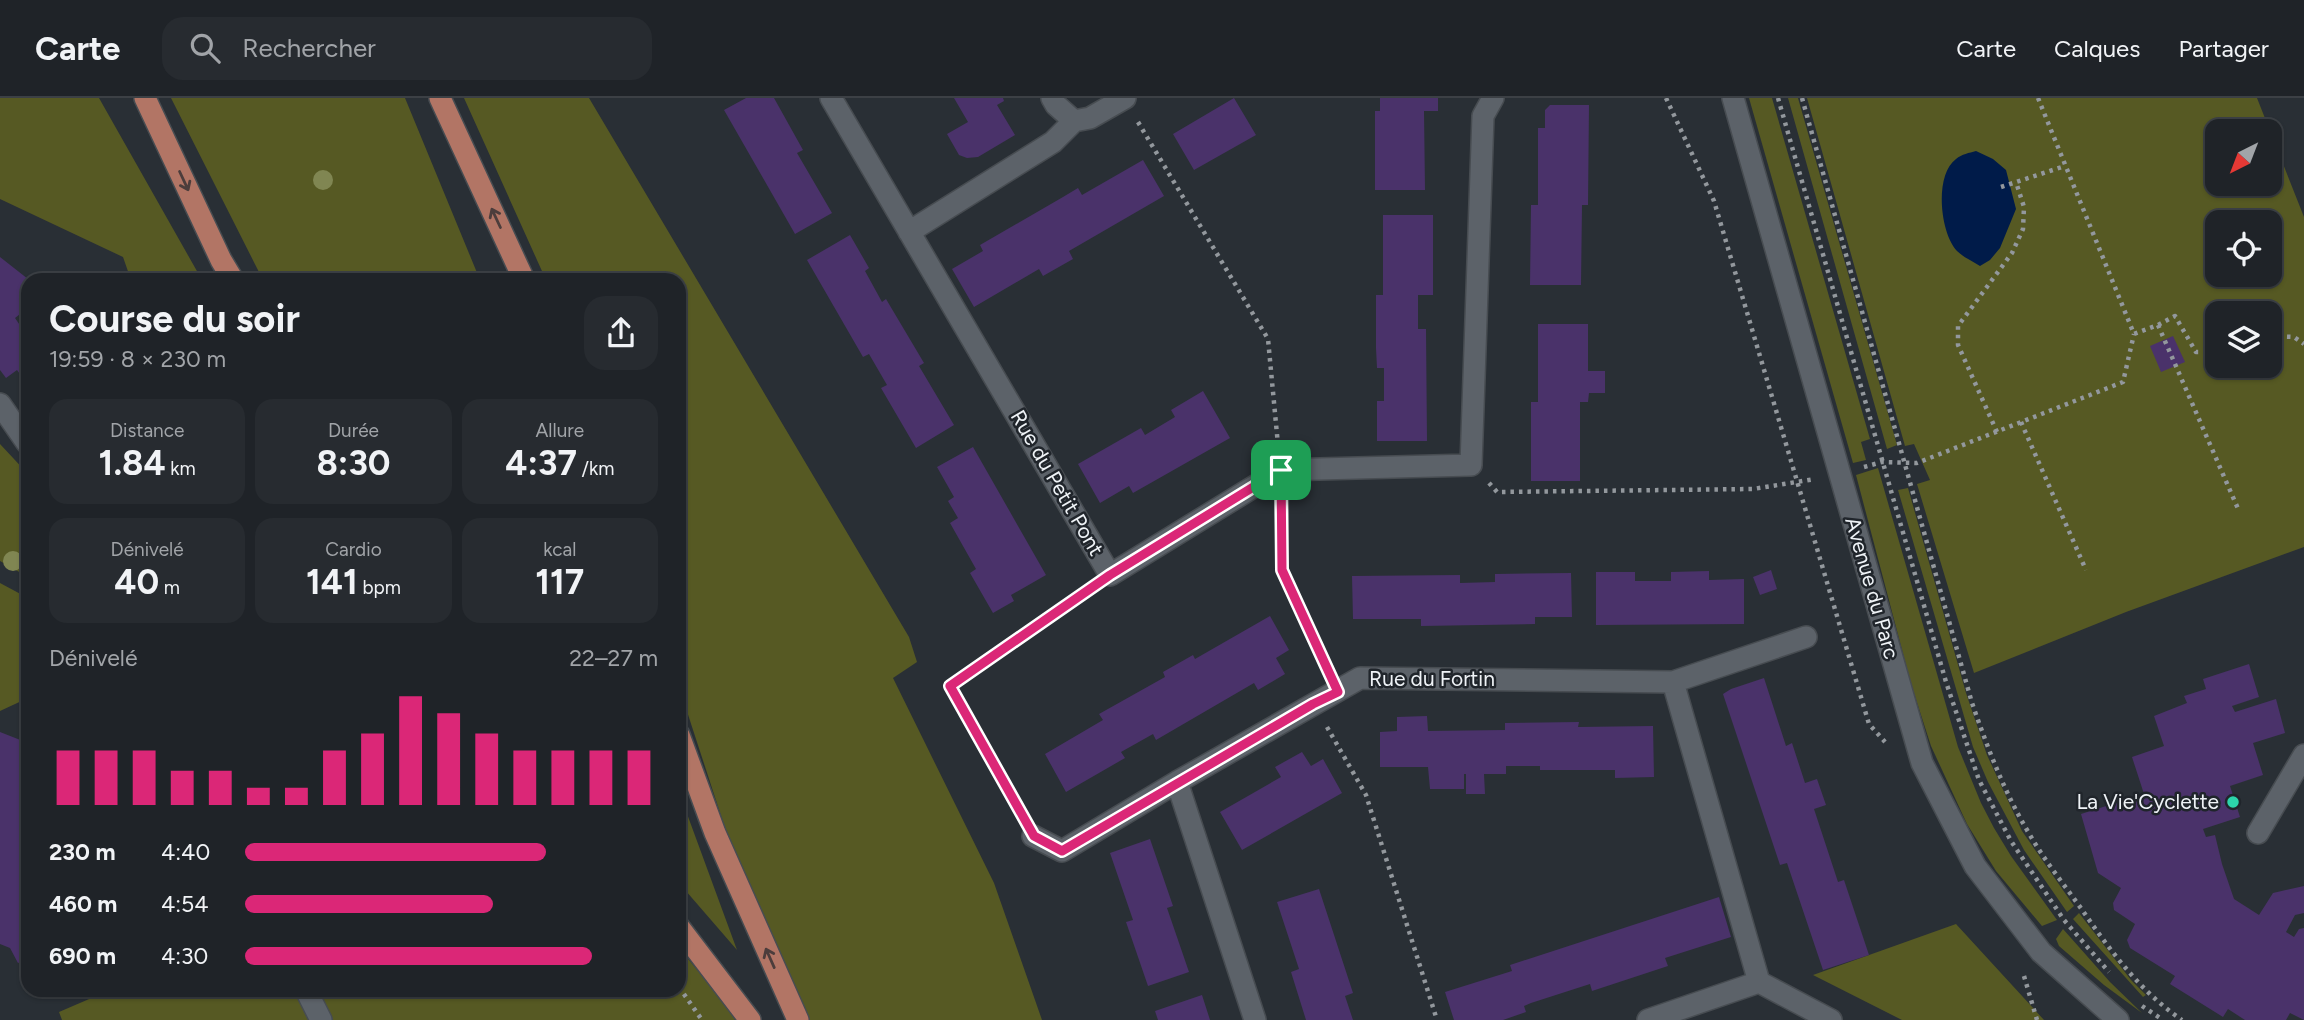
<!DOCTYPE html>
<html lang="fr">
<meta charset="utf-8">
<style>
body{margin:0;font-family:Figtree,sans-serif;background:#272b30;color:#f1f3f6;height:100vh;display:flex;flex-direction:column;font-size:26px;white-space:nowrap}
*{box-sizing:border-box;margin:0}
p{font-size:23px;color:#a1a4a8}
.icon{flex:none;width:38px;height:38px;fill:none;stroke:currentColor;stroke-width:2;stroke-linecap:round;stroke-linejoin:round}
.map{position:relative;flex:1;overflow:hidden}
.panel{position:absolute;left:21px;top:175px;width:665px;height:724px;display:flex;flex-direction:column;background:#1f2328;border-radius:21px;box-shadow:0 2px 5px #0004,0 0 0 2px #3c4045}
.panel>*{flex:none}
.needle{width:46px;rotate:222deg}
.fabs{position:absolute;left:2205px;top:21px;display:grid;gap:14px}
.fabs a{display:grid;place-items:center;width:77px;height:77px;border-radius:14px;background:#1f2328;box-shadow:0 2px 5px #0004,0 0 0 2px #3c4045;font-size:35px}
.pin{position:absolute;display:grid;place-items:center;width:60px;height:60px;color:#fff;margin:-30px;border-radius:14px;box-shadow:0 4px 10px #0006}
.round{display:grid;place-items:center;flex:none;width:74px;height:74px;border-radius:21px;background:#272b30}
.headline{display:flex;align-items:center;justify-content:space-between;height:119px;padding:0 28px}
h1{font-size:38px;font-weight:700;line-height:52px}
.metrics{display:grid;grid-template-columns:repeat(3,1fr);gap:10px;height:119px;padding:7px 28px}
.metrics div{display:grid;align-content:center;border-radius:18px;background:#272b30;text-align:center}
.metrics b{font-size:35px;font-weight:700}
.metrics small{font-size:19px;font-weight:400}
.metrics p{font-size:19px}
.chart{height:196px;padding:14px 28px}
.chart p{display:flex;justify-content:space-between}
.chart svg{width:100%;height:126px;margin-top:7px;stroke:#db2777;stroke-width:6}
ul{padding:0 28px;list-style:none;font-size:23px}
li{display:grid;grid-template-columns:112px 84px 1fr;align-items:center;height:52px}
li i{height:18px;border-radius:9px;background:#db2777}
header{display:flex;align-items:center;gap:42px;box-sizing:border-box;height:98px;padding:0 35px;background:#1f2328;border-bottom:2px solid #3c4045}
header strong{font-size:33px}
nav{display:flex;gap:38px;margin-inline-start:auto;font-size:24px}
.search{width:490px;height:63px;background:#272b30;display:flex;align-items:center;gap:18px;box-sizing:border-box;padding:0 24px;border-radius:21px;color:#a1a4a8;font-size:26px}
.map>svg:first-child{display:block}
.green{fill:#565923;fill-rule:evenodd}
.water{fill:#001b49}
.building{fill:#4a326a}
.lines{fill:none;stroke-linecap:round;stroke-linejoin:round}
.minor-casing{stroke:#474c51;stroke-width:24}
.major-casing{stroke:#474c51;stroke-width:24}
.path{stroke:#93989d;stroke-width:4.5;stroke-dasharray:3.5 5;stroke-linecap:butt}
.minor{stroke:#5c6269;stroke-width:21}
.major{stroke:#b27565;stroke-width:21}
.tree{fill:#808652}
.oneway{stroke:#4c3d3c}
.route-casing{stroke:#fff;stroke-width:14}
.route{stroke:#db2777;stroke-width:9}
.poi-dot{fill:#2cd5ab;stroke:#20252b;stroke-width:2.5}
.labels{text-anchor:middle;stroke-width:5;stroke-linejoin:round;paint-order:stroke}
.street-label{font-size:21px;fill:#eff3f7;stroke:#20252b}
.poi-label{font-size:21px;fill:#eff3f7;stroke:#20252b;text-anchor:end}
</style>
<header>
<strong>Carte</strong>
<div class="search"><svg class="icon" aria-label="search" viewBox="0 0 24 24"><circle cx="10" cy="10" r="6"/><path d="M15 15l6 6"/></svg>Rechercher</div>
<nav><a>Carte</a><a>Calques</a><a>Partager</a></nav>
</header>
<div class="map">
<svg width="2304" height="922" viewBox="0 0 2304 922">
<rect width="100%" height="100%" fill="#292f35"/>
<path class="green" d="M0,0H99L202,182H131L123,159L0,101Z
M171,0H405L480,182H263Z
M464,0H589L909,539L917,564L893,580L994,785L1042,922H806L743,785L679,589V182H546Z
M1749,0H1772L1870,341L1861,344L1866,362L1853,365Z
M1788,0H1798L1897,347L1887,351Z
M1807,0H2257L2304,119V449L2126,514L1974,575L1917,386L1930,382L1914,346L1905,348ZM2217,33H2270V86H2217ZM2217,124H2270V177H2217ZM2217,215H2270V268H2217Z
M0,346L28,376V479L0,463Z
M1878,370L1958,649L1981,705L1994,730L2011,758L2057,822L2042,828L1996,773L1967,726L1931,648L1911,586L1856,377Z
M1908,390L1966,595L1987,657L2022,733L2074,808L2067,814L2024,752L1988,684L1973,649L1898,392Z
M0,485L28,500V600L0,613Z
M679,694L737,852L679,785Z
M2079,815L2131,882L2146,897L2143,899L2073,821Z
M1956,826L2044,922H1902L1813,877Z
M2063,831L2110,884L2142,915L2104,887L2059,848L2056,841Z
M679,850L728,909L735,922H62L59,914L110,892H679Z"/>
<path class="water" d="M1976,53L1993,61L2006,72L2016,111L2000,150L1990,162L1980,168C1972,163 1963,159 1957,153C1940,135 1934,77 1956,61C1962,56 1969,55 1976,53Z"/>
<path class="building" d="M746,0H774L803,52L797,55L832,115L795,136L724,12Z
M954,0H1003L1004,3L997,7L1015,37L978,59L967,60L959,57L947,36L968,24Z
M1234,0L1256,37L1194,72L1173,36Z
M1380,0H1438V13H1424L1425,92H1375V13H1380Z
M1550,7H1589L1588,107H1582L1581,187H1530L1531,107H1538V30H1545V12Z
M1143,62L1164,98L1069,153L1073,161L1043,178L1039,171L974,209L952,171L983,153L980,147L1063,99L1078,90L1082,97Z
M1383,117H1433V197H1418V231H1426L1427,343H1377V303H1384V270H1377L1376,250V197H1383Z
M850,137L869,170L865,173L882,204L886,201L924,265L919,268L954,327L916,350L881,290L887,287L869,256L863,259L807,162Z
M0,159L28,181V215L24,213L15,220L28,239V287L17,272L6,280L0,272Z
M1538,226H1588V273H1605V295H1589L1588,304H1580V383H1531V304H1538Z
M2173,238L2185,264L2161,274L2150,248Z
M1203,293L1230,340L1133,395L1129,388L1100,405L1078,366L1141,330L1145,337L1175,319L1171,312Z
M973,349L1046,477L1011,497L1014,503L993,515L970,475L976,471L950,425L958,420L948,403L954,399L937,369Z
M1771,472L1777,491L1760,497L1753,479Z
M1709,473V482L1744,481V526L1596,527V474H1635V483H1671V474Z
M1571,475L1572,519H1535V526L1421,528V521H1353L1352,478L1460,477V485L1495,484V476Z
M1270,518L1289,552L1276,560L1285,576L1258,592L1254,585L1156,642L1153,636L1121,654L1125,660L1066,694L1045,656L1103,622L1099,616L1165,579L1163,574L1193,557L1195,561Z
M2249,566L2259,599L2232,608L2235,614L2276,601L2285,635L2253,645L2263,677L2230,688L2240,719L2203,731L2206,739L2215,737L2222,766L2234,801L2259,817L2273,795L2304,788V815L2295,817L2286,834L2294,839L2299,831L2304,830V922L2290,915L2286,922H2245L2228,911L2223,919L2170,886L2175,878L2130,850L2127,842L2135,826L2114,812L2113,805L2121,790L2098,775L2081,716L2144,696L2132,659L2164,648L2154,618L2187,605L2184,598L2206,591L2203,581Z
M1764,580L1786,648L1792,645L1805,685L1817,681L1826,707L1814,711L1838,784L1844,782L1869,857L1823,872L1787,765L1780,767L1723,596L1731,591Z
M1427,618L1428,633L1505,632V625L1579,624L1578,629L1653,628L1654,679L1615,680V672H1540V668H1506V676H1484L1485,696H1466V676H1464V691H1430L1428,669H1380V634L1397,633V619Z
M0,634L28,645V861L18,865L10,850L0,846Z
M1302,654L1311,668L1323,661L1342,695L1242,752L1220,714L1281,679L1275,669Z
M1150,741L1173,808L1167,810L1189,874L1148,888L1126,824L1133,822L1110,755Z
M1319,791L1353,895L1345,898L1353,922H1306L1291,874L1299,871L1277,804Z
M1719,799L1731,839L1665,860L1668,868L1592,893L1590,886L1531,905L1524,908L1526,914L1503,922H1454L1445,894L1512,873L1510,867Z
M1202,897L1210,922H1158L1155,913Z"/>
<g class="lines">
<g class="minor-casing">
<path id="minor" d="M831,0L1110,477L1281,372L1471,367L1483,18L1493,0
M1052,0L1056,7L1074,23
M1733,0L1922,665L1975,768L2041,854L2118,922
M909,134L1053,44L1074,23L1090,20L1125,0
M0,306L27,345
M1673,584L1759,884L1831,922
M2258,735L2304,657
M1033,738L1062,753L1177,684
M306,892L321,922
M1255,922L1177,684L1360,580L1673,584L1806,539
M1648,922L1759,884"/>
</g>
<g class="major-casing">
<path id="major" d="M145,0L221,162L233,182
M440,0L524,182
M679,637L715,735L798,922
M679,829L750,922"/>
</g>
<path class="path" d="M1666,0L1714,103L1869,626L1885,644
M1778,0L1946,584L1979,682L2011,743L2064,822L2109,874
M1802,0L1972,605C1988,651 2005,696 2030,737C2046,765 2067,790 2085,816C2112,855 2142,895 2182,922
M2038,0L2134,236L2158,227L2175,218L2196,254H2217
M1138,24L1268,241L1278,347
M2001,89L2065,68
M2158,227L2239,413
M2270,238L2294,239L2304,246
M2021,324L2086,472
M1997,334L1958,247V228L2012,155L2023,131L2024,109L2016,84
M1864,369L1882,364L1917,365L2123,284L2134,236
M1489,385L1497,394L1753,391L1815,381
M1281,404L1282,472L1326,568
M1327,629L1366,697L1437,922
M1022,716L950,588L1090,491
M2024,878L2037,922
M679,889L702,922
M2142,908L2163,922"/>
<use href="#minor" class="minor"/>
<use href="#major" class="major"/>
</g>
<g class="tree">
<circle cx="323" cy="82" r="10"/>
<circle cx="13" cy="463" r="10"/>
</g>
<defs><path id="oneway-shaft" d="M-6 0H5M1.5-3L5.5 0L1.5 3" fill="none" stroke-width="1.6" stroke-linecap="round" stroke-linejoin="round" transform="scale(1.75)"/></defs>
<g class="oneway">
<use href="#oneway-shaft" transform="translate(184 83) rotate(65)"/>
<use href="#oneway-shaft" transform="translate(496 120) rotate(-115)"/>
<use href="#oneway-shaft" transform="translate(770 860) rotate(-114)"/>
</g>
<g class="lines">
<g class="route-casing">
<path id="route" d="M1281,372L1282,472L1338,594L1313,606L1062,753L1034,738L950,588L1110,477Z"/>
</g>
<use href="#route" class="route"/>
</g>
<circle class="poi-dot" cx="2233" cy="704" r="7"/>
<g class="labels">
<g class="street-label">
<text transform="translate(1057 385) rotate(60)" y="7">Rue du Petit Pont</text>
<text transform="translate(1872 490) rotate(74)" y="7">Avenue du Parc</text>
<text x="1432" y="588">Rue du Fortin</text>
</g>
<g class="poi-label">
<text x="2219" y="711">La Vie'Cyclette</text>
</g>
</g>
</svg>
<div class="fabs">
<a><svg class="needle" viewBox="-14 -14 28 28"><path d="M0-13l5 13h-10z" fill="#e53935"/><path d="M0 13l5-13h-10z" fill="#a1a4a8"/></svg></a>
<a><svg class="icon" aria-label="locate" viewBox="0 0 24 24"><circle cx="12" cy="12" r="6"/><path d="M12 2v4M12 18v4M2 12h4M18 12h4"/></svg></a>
<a><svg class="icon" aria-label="layers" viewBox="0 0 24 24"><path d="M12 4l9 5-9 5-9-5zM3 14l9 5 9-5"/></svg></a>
</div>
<div class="pin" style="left:1281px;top:372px;background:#1e9e55"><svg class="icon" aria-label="arrive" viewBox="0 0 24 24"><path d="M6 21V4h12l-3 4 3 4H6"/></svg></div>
<section class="panel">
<div class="headline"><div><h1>Course du soir</h1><p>19:59 · 8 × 230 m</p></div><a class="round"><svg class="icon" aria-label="share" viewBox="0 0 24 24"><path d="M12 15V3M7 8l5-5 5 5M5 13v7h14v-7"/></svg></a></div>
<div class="metrics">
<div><p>Distance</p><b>1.84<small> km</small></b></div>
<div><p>Durée</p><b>8:30</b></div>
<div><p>Allure</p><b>4:37<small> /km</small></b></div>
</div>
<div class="metrics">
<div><p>Dénivelé</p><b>40<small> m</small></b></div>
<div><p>Cardio</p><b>141<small> bpm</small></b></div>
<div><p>kcal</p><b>117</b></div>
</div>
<div class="chart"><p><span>Dénivelé</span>22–27 m</p>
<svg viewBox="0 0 160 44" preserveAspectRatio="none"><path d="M5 44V25M15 44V25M25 44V25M35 44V32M45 44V32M55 44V38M65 44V38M75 44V25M85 44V19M95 44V6M105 44V12M115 44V19M125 44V25M135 44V25M145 44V25M155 44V25"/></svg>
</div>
<ul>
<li><b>230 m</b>4:40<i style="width:73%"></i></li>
<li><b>460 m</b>4:54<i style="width:60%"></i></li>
<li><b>690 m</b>4:30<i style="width:84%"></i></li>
</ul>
</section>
</div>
